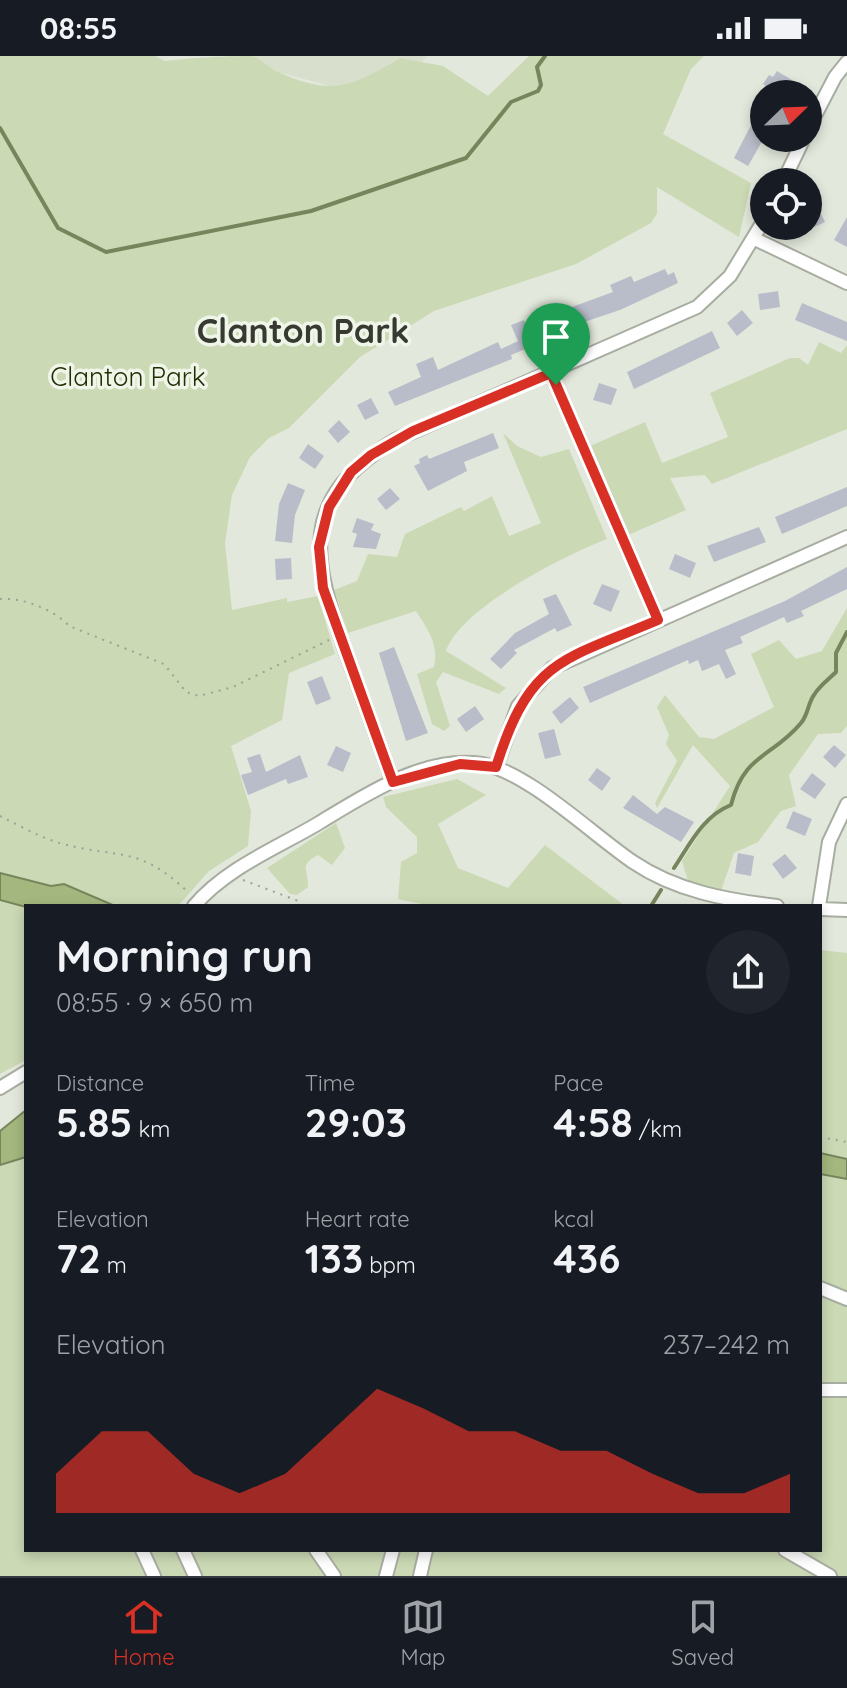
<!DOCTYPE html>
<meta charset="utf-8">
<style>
body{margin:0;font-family:Quicksand,sans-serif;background:#20242c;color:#f1f3f6;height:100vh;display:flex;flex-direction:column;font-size:30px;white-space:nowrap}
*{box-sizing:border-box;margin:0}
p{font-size:26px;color:#9ea1a6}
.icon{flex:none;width:44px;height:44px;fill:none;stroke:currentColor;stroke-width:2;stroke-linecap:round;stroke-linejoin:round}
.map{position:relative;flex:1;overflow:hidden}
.panel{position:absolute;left:24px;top:848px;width:798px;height:648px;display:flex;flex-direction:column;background:#171b24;border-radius:0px;box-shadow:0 4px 12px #0003}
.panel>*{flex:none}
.needle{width:52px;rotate:67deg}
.controls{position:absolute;left:750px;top:24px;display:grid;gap:16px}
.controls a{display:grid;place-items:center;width:72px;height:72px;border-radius:50%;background:#171b24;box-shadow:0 4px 12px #0003;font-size:40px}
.pin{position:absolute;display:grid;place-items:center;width:68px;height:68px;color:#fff;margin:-82px -34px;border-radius:50% 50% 50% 0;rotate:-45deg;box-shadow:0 0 8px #0007}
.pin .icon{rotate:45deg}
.round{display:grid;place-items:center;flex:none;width:84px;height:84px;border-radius:42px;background:#20242c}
.head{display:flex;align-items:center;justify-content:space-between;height:136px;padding:0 32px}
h1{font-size:44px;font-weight:800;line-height:60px}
.metrics{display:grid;grid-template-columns:repeat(3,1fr);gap:12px;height:136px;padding:8px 32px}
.metrics div{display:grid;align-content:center}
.metrics b{font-size:40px;font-weight:800}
.metrics small{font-size:22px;font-weight:400}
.metrics p{font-size:22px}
.chart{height:224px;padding:16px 32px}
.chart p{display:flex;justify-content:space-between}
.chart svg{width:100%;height:144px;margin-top:8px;fill:#d93025;opacity:.7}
.status{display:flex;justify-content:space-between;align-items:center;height:56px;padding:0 40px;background:#171b24;direction:ltr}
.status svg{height:22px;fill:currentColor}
.dock{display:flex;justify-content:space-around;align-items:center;height:112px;border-top:2px solid #363941;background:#171b24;font-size:22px;color:#9ea1a6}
.dock a{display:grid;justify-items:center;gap:4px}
.dock .current{color:#d93025}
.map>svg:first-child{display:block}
.built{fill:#d8dfcc}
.green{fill:#cbd9b4}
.water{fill:#a3b77e;stroke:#77855c;stroke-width:2}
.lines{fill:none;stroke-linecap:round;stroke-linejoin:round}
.stream{stroke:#77855c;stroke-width:4}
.building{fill:#b9bdc9}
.minor-casing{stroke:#a8ada1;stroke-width:16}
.path{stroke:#9da198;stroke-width:2;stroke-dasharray:2 6;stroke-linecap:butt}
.minor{stroke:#fff;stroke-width:12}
.route-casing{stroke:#fff;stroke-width:16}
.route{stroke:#d93025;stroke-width:10}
.labels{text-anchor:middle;stroke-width:7;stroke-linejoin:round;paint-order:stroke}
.park-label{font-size:26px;fill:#232f03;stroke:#f0f5e9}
.district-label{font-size:34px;font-weight:bold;fill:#363a30;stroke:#f0f5e9}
</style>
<div class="status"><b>08:55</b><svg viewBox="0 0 49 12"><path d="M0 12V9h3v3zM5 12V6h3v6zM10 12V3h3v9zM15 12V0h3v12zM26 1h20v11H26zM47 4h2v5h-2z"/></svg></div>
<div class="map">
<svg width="847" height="1520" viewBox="0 0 847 1520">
<rect width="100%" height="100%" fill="#e3e8dc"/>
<path class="built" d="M251,0H427L422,6L400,2L358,26L338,32L278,16Z"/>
<path class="green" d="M0,0H155L165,5C188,2 229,0 251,0C261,3 269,12 278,16C334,41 352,30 400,2L443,10L488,40L529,0H704L691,13L663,78L751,127L739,181L657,131V158L651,167L576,208L434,255L360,301L289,372L269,382L250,401L232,439L225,487L232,554L287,542V546L318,540L335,598L289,617L282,664L231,690L251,755L248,790L209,815L178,850H26V1004L0,1018Z
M819,286L841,297L847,289V373L712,428L705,419L670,422L686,454L628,479L590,390L645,366L662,407L728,381L710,337L790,302H799L808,309Z
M503,377L517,390L541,401L569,393L607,483C565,499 460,552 446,595L506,632L499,638L443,616L436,626L450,670L444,675L432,668L417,618L434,611C439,588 428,574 416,555L348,577L334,534L357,525L368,498L397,501L405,478L461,451L464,455L492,440L509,480L541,467Z
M847,552V670L841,677L818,678L789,719L796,750L781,755L758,786L734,797L721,835L688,825L682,805L730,730L693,689L657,752L655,747L677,705L666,688L669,679L657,651L665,639L699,681L714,683L774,651L751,598L779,584L796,603L822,595Z
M457,723L486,739L438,768L458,812L508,832L545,789L625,850H431L398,843L401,806L417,797V781L386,751L383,741Z
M336,767L345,792L332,809L318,799C299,809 308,813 308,831L297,839L290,838L267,812Z
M820,894L847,897V1520H0V1109L26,1101V1494H820Z"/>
<path class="water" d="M0,817L51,830L64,828L115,850L26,851L0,844Z
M26,1054V1101L0,1109V1075Z
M820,1097L847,1103V1123L820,1118Z"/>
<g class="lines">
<path class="stream" d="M0,72L58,172L106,196L311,155L466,102L511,46L538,35L541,29L537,11L545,0
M674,812C690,788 703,760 731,749C744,697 772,702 801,667C808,659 808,647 814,639C819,630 829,623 836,616V597L847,576
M651,850L661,834"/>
</g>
<path class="building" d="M777,15L792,24L783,38H772L774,35L763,28L769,19L773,21Z
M764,44V82L748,110L734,102Z
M816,147L825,166L808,174V151Z
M847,161V191L834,184Z
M665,213L668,219L674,216L678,227L620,254L557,275L550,259L613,236L610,229L631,220L634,226Z
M778,235L780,251L760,254L758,238Z
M802,247L847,266V285L795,264Z
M742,254L753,267L737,280L727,267Z
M524,264L528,274L536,271L542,286L511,299L512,303L395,350L388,336L421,321L416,308L433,301L438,314L498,286L501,293L518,285L511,269Z
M712,275L720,292L634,333L627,316Z
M599,327L617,333L611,349L593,344Z
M371,342L379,357L365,364L357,349Z
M339,364L350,376L338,387L328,375Z
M493,377L499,392L464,406L467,415L428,435L414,410L420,407L419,403L427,399L429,403Z
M308,388L324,400L315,413L299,402Z
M288,427L305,434L295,459L292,487L275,485L279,448Z
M847,431V450L782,478L775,461Z
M390,432L400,443L386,454L377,443Z
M357,462L374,468L371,474L381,478L376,493L353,491L357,478L352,476Z
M759,471L766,486L714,506L707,490Z
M675,498L696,507L690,522L669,513Z
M291,502L292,523L276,524L275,503Z
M847,511V533L801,555L804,560L787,567L784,561L740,581L743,587L725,594L736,618L726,623L719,608L702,615L698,604L689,608L688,604L590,647L583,631L785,545Z
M602,528L620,535L611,556L593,548Z
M556,538L572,569L557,576L555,572L514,594L517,597L501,613L490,603L515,577L549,558L543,543Z
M394,591L428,677L406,685L379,597Z
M322,620L331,643L316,649L307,626Z
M570,641L579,652L561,668L552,656Z
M475,650L484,663L466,676L457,663Z
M554,673L561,699L545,703L538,677Z
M834,689L846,699L835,712L823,701Z
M336,690L351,697L343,716L327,709Z
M260,698L266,716L300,699L308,721L288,728L286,723L248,739L241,719L252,716L247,702Z
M597,712L611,722L602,735L588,724Z
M812,717L826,728L815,743L800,733Z
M633,739L657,758L665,751L694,766L681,786L623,752Z
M793,755L812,763L805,780L786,772Z
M738,797L754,800L751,820L735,817Z
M785,798L797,812L783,823L772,808Z"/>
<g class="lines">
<g class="minor-casing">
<path id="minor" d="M808,73L835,21L847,6
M783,126L804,82
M755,183L847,227
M551,317L658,564
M496,711L518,650L552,612L847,481
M393,726C377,683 362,641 347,599C312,503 296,442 397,383L697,251L730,220L764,164
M194,850C226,812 277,792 319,767C365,739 425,699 482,708C527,715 593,779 633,806C676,835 726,844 777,850
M819,850L829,786L847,748
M820,853L847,854
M0,1032L26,1016
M820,1232L847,1243
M820,1334H847
M142,1494L154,1520
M183,1494L195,1520
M316,1494L334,1520
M785,1494L830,1520
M386,1520L393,1494
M420,1520L426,1494"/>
</g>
<path class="path" d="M0,543C22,541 55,554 69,570L164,608L186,636L199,640L233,631L329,584
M0,760C20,770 41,782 63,788C120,803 138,789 188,836
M243,824L301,846
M820,1081L847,1086"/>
<use href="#minor" class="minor"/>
</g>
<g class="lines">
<g class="route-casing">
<path id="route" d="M551,317L658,564C561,605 530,603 496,711L460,708L393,726L323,532L319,491L329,451L351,416L371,399L413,375Z"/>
</g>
<use href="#route" class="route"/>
</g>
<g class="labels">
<g class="park-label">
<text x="128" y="330">Clanton Park</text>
</g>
<g class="district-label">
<text x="303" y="287">Clanton Park</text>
</g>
</g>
</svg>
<div class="controls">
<a><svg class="needle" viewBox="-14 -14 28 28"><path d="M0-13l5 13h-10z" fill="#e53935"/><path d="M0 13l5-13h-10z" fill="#9ea1a6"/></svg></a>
<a><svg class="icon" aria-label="locate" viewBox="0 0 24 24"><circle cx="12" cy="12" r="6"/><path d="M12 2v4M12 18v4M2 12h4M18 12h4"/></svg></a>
</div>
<div class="pin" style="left:556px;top:329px;background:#1e9e55"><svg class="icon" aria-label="arrive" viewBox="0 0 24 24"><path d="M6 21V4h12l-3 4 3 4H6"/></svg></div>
<section class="panel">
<div class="head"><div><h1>Morning run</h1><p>08:55 · 9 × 650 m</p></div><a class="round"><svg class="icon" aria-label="share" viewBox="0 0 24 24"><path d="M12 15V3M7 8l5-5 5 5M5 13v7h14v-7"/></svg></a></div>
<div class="metrics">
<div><p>Distance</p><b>5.85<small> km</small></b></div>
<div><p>Time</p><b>29:03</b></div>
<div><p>Pace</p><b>4:58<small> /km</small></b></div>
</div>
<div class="metrics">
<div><p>Elevation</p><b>72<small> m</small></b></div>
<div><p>Heart rate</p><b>133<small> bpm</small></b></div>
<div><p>kcal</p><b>436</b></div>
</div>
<div class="chart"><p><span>Elevation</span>237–242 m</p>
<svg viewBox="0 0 160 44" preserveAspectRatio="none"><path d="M0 44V32L10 19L20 19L30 32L40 38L50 32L60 19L70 6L80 12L90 19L100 19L110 25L120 25L130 32L140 38L150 38L160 32V44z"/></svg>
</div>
</section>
</div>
<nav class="dock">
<a class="current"><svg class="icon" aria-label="home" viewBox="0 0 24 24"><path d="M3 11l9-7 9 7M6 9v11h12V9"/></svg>Home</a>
<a><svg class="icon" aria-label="map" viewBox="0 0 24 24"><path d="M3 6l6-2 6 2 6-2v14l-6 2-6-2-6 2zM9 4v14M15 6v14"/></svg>Map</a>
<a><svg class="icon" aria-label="saved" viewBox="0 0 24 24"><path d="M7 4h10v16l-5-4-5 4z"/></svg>Saved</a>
</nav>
